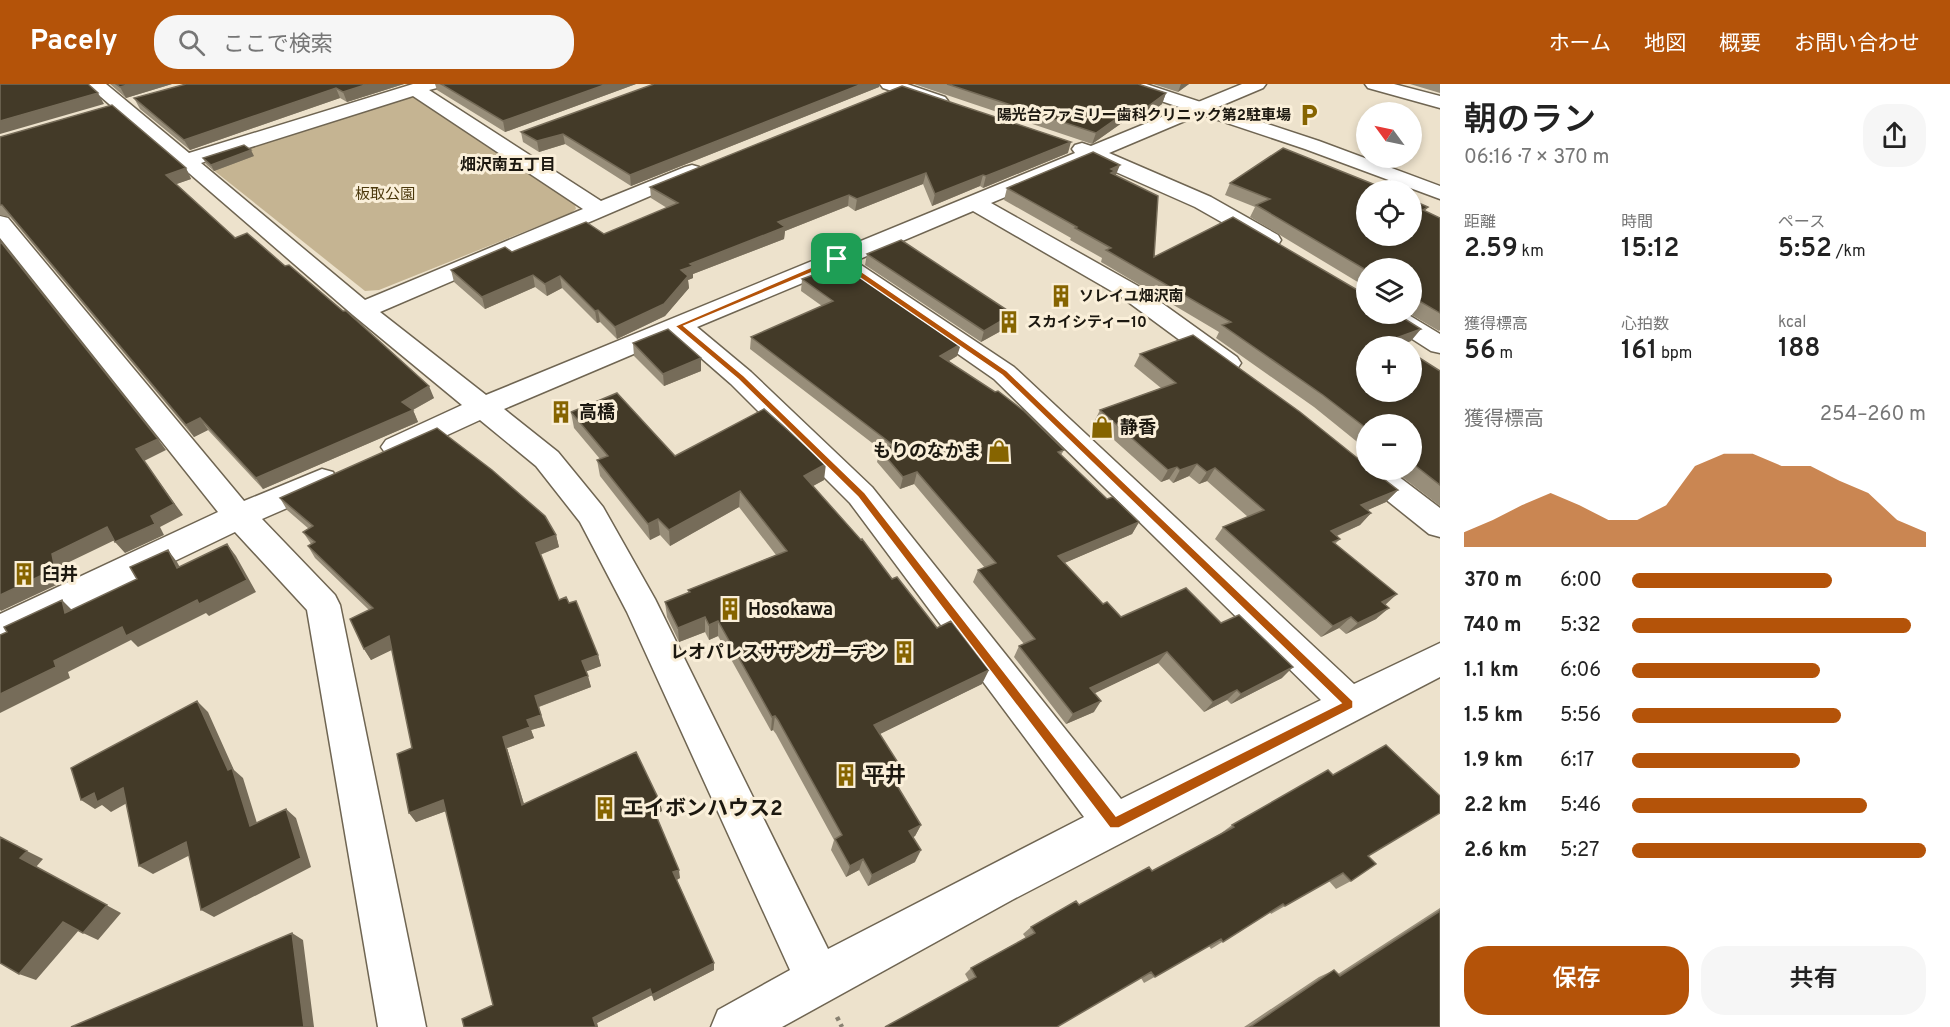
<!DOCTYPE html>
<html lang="ja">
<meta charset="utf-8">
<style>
body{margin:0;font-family:Overpass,"Noto Sans JP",sans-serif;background:#f6f6f6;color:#222;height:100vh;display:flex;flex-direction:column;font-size:22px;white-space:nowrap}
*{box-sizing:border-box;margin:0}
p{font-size:20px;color:#767676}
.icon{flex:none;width:33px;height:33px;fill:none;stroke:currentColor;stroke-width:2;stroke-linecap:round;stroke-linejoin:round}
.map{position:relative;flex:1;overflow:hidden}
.details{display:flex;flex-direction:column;background:#fff;width:510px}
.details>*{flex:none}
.needle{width:39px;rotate:303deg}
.tools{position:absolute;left:1356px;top:18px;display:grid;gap:12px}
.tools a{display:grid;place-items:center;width:66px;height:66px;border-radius:50%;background:#fff;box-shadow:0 3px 9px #0003;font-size:30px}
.pin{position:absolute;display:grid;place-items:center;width:51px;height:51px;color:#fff;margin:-26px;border-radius:12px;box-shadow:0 3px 9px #0006}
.round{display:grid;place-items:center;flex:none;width:63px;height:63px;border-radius:24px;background:#f6f6f6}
.summary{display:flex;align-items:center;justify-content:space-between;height:102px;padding:0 24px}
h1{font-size:33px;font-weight:600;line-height:45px}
.stats{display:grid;grid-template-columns:repeat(3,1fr);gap:9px;height:102px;padding:6px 24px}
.stats div{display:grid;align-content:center}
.stats b{font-size:26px;font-weight:600}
.stats small{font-size:16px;font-weight:400}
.stats p{font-size:16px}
.chart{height:168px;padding:12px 24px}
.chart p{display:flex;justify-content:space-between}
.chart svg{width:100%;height:108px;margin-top:6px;fill:#b45309;opacity:.7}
.button{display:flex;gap:12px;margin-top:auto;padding:12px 24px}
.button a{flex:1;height:69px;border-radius:24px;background:#b45309;color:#fff;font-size:24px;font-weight:600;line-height:69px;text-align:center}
.button a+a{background:#f6f6f6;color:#222}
ul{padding:0 24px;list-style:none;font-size:20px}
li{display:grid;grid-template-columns:96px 72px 1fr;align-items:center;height:45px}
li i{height:15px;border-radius:8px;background:#b45309}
header{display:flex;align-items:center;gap:36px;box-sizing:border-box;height:84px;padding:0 30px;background:#b45309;color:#fff}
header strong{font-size:28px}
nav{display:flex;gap:33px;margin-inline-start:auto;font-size:21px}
.search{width:420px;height:54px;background:#f6f6f6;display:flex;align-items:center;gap:15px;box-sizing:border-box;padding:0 21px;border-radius:24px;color:#767676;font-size:22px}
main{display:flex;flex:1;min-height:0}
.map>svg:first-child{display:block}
.green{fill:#c5b492}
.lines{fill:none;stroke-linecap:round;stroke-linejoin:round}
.minor-casing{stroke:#6f6552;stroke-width:3}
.tertiary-casing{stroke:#6f6552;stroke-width:3}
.path-far1{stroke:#888171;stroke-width:2;stroke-dasharray:1.5 1.5;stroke-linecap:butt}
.path{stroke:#888171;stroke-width:4.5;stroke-dasharray:4 4;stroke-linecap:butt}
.minor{fill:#fff;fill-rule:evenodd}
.tertiary{fill:#fff;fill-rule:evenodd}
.wall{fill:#988e7a}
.shaded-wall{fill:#766c59}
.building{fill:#433a28;stroke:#766c59;stroke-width:1.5}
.route{fill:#b45309;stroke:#fff;stroke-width:1.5;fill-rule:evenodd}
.labels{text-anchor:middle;stroke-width:6;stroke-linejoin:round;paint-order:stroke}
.far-poi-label{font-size:15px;font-weight:bold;fill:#1c1810;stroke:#faefd9;text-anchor:start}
.far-park-label{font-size:15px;fill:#4b380c;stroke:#faefd9}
.far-neighbourhood-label{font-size:16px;font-weight:bold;fill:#1c1810;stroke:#faefd9}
.poi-label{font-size:18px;font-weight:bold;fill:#1c1810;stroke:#faefd9;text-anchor:start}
.near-poi-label{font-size:21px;font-weight:bold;fill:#1c1810;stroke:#faefd9;text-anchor:start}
</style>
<header>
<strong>Pacely</strong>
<div class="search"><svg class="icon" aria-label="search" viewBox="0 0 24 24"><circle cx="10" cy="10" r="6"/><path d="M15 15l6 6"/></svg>ここで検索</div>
<nav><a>ホーム</a><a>地図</a><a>概要</a><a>お問い合わせ</a></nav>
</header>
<main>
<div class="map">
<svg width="1440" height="943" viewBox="0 0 1440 943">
<rect width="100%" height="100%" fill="#ede2cc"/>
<path class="green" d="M405,12L419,14L575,121L576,125L571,129L379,206L365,207L207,81L210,77Z"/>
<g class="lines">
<g class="minor-casing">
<path id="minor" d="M86,0H106L189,69L413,0H440L437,4L429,6L601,117L685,83L692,81L699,83L702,87L699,91L380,228L486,311L1075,69L1072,65L1075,61L1082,59L1091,62L1242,0H1266L1263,4L1109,69L1211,113L1278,151L1281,156L1278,161L1270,163L1262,161L1195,123L1091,77L991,119L1138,202L1237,273L1241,279L1237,285L1228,287L1219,285L1120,212L973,127L855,177L1014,283L1354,600L1440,559V593L1012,816L782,943H711L718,926L790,886L627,528L580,438L536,382L480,336L406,370L396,373L386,370L381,363L386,356L462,321L353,231ZM413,12L583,125L365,216L201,79ZM836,185L994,295L1321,616L1121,715L872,403L751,288L697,243ZM676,252L731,300L850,419L1084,733L828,865L655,515L603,423L558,368L504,325Z
M880,0H907L945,13L948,17L945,21H933L883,4Z
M1365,0H1394L1440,12V24L1368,4Z
M0,132L8,134L244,417L322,385L333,388L337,396L333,404L262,435L335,511L340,521L426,943H378L307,526L235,448L0,561V530L218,428L0,154Z
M1377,230H1407L1440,250V269L1431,267L1381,235Z
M1366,376V386H1390L1440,424V453L1429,450L1359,394L1355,386L1359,378Z"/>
</g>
<g class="tertiary-casing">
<path id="tertiary" d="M1119,0H1146L1319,57L1440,102V115L1305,65L1122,4Z"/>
</g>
<path class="path-far1" d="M465,84L478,80"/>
<path class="path" d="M837,933L842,943"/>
<use href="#minor" class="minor"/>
<use href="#tertiary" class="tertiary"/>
</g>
<path class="wall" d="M110,0H172L126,14Z
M186,0H404L347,18L340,14L190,66L140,25L134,14Z
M435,0H636L505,48L437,6Z
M654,0H880L879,3L631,102L565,60L539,68L523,58L521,48Z
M914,0H1138L1166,9L1162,20L1135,40L1126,36L1092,60Z
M1153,0H1189L1178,8Z
M1410,0H1440V9Z
M0,53L186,84L191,95L176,100L233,152L434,314L413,326L418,338L263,405L208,346L194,353L10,133L0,131Z
M1068,69L983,104L980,102L932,122L923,100L855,127L848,122L785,147L784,155L693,190V194L688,196L689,204L665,232L617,255L600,238L597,239L562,204L547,212L535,203L485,225L454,198L451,186L512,168L604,150L667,124L651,114L650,103Z
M254,72L214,87L206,80L203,74Z
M1116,91L1154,173L1411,257L1400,261L1440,287V422L1393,386H1412V340H1366V365L1314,323L1216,254L1219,248L1101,178L1102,174L1070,156L1071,154L1004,116L1007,104Z
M1230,99L1412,116L1428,123L1425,127L1440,134V246L1439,247L1410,230H1412V184H1366V203L1250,133L1255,123L1225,111Z
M867,170L1010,242L981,258L865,181Z
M802,195L957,272L949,277L1064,366L1061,371L1107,415L1139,438L1132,450L1064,479L1103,520L1121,533L1221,539L1282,594L1231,620L1227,616L1204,628L1158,579L1094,609V628L1066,640L1014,573L1019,562L1024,560L973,498L978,486L985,484L914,400L900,405L877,378L880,365L750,265L751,253L822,222L801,207Z
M633,259L701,287L664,302L634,272Z
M1140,270L1398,406L1386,418L1367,426L1371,429L1360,441L1337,452L1340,455L1335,460L1386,521L1376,535L1346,550L1339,544L1321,553L1215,455L1223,443L1248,433L1207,397L1199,400L1189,392L1173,399L1169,395L1161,398L1094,338L1100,326L1161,304L1134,282Z
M571,328L675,372L824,396L813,402L982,600L879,650L902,685L897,697L895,698L921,741L915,752L913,753L915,778L868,802L859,786L846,793L831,766L834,756L776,650L773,646L771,647L718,552L709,556L705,548L679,558L667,533L665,518L688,509V506L776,471L739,423L670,462L660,451L650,456L600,392L597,376L600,375L574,344Z
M280,414L556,451L559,463L540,471L559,516L569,519L598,571L601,582L586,587L591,603L539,623L545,642L531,646L534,654L507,664L524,720L660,718L662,727L656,730L680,794L677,796L714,879V886L654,917L652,911L597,939L598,943H464L493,921L446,727L416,738L409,729L412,664L392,565L371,576L364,565L369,526L315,474L308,462L311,460L303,448L309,445L287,426Z
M1232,741L1368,772L1351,797L1336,805L1329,797L1271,830L1270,828L1211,865L1209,862L1144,899L1141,894L969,897L965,890L971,884L1026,854L1023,850L1031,843L1152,787L1220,750Z
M1440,824V943H1244L1319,893L1334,886L1338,890Z"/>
<path class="shaded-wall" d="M131,0H172L126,14L120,3Z
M368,0H404L347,18L343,8Z
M607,0H636L505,48L503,37Z
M862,0H880L879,3L631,102L630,91Z
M1181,0H1189L1178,8Z
M336,4L340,14L190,66L184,56Z
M98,9L104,20L0,50V37Z
M1166,9L1162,20L1135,40L1139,29Z
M1130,25L1126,36L1092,60L1096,49Z
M563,50L565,60L539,68L537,57Z
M1071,58L1068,69L983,104L986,92Z
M251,66L254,72L214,87L211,81Z
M1120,81L1115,93L1113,94L1111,85Z
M186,84L191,95L171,102L166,91Z
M926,89L923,100L855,127L857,115Z
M983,91L980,102L932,122L935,110Z
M849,111L848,122L785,147L784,155L693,190V194L688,196L689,204L665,232L617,255L615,243L690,180L778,138Z
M533,191L535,203L485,225L482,213Z
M560,192L562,204L547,212L545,200Z
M598,226L600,238L597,239L595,227Z
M1013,230L1010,242L981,258L984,247Z
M1421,245L1411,257L1397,262L1391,256Z
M961,260L957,272L937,284L940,272Z
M701,274V287L664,302L663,290Z
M429,302L434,314L407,329L413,326L418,338L263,405L256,394Z
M200,334L208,346L194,353L186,341Z
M158,355L166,366L144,377L183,431L160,443L164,451L125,469L115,458L151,432L136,365Z
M826,380L824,396L802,408L804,392Z
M1197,380L1189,392L1173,399L1180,386Z
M1177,383L1169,395L1161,398L1168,386Z
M1215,384L1207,397L1199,400L1207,388Z
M917,388L914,400L900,405L903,393Z
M1398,406L1386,418L1350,434L1361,421Z
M740,407L739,423L670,462L669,446Z
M1371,429L1360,441L1320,459L1331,447Z
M658,435L660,451L650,456L648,440Z
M1139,438L1132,450L1053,484L1058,472Z
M107,443L117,455L63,481L67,496L1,527L0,526V511L52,470Z
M556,451L559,463L539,471L536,459Z
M227,460L236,472L256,508L209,532L206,529L138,563L131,556L68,588L70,594L0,629V610L54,577Z
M168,466L177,478L187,496L177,484Z
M1397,510L1384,522L1382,518Z
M62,516L74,528L65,529Z
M1389,524L1376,535L1346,550L1358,539Z
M705,533V548L679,558L678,544Z
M1351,533L1339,544L1321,553L1333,542Z
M718,537V552L709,556V541Z
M389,552L396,564L371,576L364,565Z
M1167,568L1158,579L1083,615L1090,604Z
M598,571L601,582L585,588L582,577Z
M1293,583L1282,594L1231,620L1241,610Z
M989,586L982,600L870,655L874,641Z
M588,592L591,603L538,623L535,612Z
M1237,606L1227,616L1204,628L1213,618Z
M197,617L208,628L234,686L243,694L261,752L250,742L228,686Z
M1101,617L1094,628L1066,640L1073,630Z
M541,631L545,642L531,646L527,636Z
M775,632L773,646L771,647L772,633Z
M530,643L534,654L507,664L527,730L522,721L503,653Z
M902,685L897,697L885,703L890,690Z
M123,704L136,714L111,728L102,721L95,725L81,716L94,709Z
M443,716L449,726L416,738L409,729Z
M660,718L662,727L653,731L652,722Z
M286,725L296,734L311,783L214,833L201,826Z
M921,741L915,752L904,758L909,747Z
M186,758L198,767L153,790L139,782Z
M921,766L915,778L868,802L872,791Z
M27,767L43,775L36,783L121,829L98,856L83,849L20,774Z
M863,775L859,786L846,793L850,782Z
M679,786L680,794L674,797L673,788Z
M63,838L79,846L36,896L19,890Z
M292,849L303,856L314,943H304Z
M714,879V886L654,917L652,911Z
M650,905L652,911L597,939L598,943H596L593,934Z"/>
<path class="building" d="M0,0H88L98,9L0,37Z
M116,0H131L120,3Z
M186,0H368L343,8L336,4L184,56L134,14Z
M441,0H607L503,37Z
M654,0H862L630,91L563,50L537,57L521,48Z
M947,0H1138L1166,9L1139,29L1130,25L1096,49Z
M902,2L1071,58L986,92L983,91L935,110L926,89L857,115L849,111L778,138L785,143L690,180L693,182L681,186L688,192L664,220L615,243L598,226L595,227L560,192L545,200L533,191L482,213L451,186L505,163L512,168L586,138L604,150L678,119L650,103Z
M112,21L186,84L166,91L233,152L235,154L247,149L285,182L289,181L343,227H346L429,302L402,318L413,326L256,394L200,334L186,341L2,121H0V53Z
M244,61L251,66L211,81L203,74Z
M1283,64L1388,106H1366V152H1412V116L1428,123L1423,126L1440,134V229L1416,215H1412V184H1366V186L1256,121L1270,115L1230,99Z
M1093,68L1120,81L1111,85L1115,87L1111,89L1158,112L1154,173L1233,133L1364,210H1366V230H1397L1421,245L1391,256L1402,262H1366V308H1412V269L1440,287V401L1412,379V340H1366V344L1323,311L1222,241L1231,238L1106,166L1111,164L1075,144L1077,143L1007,104Z
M901,156L1013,230L984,247L867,170Z
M0,157L158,355L136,365L174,420L151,432L155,440L115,458L107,443L52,470L55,485L0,511Z
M843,180L961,260L940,272L995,308L998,307L1024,327L1064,366L1058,368L1107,415L1113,413L1139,438L1058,472L1103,520L1107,518L1121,533L1186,504L1221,539L1239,531L1293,583L1241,610L1237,606L1213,618L1167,568L1090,604L1101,617L1073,630L1019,562L1035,555L978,486L996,479L917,388L903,393L880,366L893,361L751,253L833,217L802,195Z
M668,245L701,274L663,290L633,259Z
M1193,251L1300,328L1366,381V386H1372L1398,406L1361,421L1371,429L1331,447L1340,455L1333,458L1397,510L1382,518L1389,524L1358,539L1351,533L1333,542L1223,443L1264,426L1215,384L1207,388L1197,380L1180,386L1177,383L1168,386L1100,326L1176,299L1140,270Z
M617,309L675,372L764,325L826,380L804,392L861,456L862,455L892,495L897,493L937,544L951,537L989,586L874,641L902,685L890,690L921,741L909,747L921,766L872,791L863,775L850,782L835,755L842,751L778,636L775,632L772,633L718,537L709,541L705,533L678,544L665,518L690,508L688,506L787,467L740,407L669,446L658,435L648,440L597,376L608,372L571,328Z
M437,344L492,386L545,432L556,451L536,459L559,516L566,513L569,519L576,517L598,571L582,577L588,592L535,612L541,631L527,636L530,643L503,653L522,721L636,668L660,718L652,722L679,786L673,788L714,879L652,911L650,905L593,934L596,943H464L462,935L493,921L443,716L409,729L397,670L412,664L389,552L364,565L350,535L373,524L308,462L315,458L303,448L313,442L280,414Z
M227,460L247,496L199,520L197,516L126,552L122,543L54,577L56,583L0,610V551L7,548L4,543L62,516L65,529L137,495L130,483L168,466L177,484Z
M197,617L228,686L232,684L250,742L286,725L301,774L201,826L186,758L139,782L123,704L97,718L94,709L81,716L71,684Z
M1386,661L1440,712V729L1368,772L1376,780L1351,797L1343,789L1285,822L1283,820L1223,858L1221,855L1155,893L1151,888L1057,943H885L976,893L971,884L1035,849L1031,843L1076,817L1079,821L1149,783L1152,787L1234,743L1232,741L1328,686L1333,691Z
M0,753L27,767L20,774L107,821L83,849L63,838L19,890L0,879Z
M1440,827V943H1250L1334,886L1340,892Z
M292,849L304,943H71Z"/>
<path class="route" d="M835,173H840L1007,287L1353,617V624L1119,744H1110L858,413L738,295L675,242ZM837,178L1002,291L1341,619L1116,732L865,409L744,292L684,242Z"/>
<defs>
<g id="parking-bare" transform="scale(1.8)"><path d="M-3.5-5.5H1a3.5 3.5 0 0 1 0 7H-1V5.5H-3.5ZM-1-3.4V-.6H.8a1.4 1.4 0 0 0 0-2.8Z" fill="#866400" stroke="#faefd9" stroke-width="2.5" paint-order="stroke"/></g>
<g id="building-bare" transform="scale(1.8)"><path d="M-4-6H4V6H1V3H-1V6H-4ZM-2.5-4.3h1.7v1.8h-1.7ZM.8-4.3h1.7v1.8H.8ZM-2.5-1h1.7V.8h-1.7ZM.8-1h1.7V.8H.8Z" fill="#866400" stroke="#faefd9" stroke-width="2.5" paint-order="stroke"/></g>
<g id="shop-bare" transform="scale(1.8)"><path d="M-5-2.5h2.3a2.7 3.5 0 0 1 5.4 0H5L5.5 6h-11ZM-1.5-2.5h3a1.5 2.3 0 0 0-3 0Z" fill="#866400" stroke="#faefd9" stroke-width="2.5" paint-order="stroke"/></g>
</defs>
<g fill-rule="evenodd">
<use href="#parking-bare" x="1309" y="31"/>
<use href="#building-bare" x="1061" y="212"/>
<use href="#building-bare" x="1009" y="238"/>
<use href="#building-bare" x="561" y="328"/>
<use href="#shop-bare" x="1102" y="343"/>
<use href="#shop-bare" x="999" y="367"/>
<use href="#building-bare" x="24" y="490"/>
<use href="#building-bare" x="730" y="525"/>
<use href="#building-bare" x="904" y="568"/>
<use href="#building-bare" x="846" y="691"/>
<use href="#building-bare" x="605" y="724"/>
</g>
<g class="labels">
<g class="far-poi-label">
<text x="1291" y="36" text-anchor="end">陽光台ファミリー歯科クリニック第2駐車場</text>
<text x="1079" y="217">ソレイユ畑沢南</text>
<text x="1027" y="243">スカイシティー10</text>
</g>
<g class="far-park-label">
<text x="385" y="115">板取公園</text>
</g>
<g class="far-neighbourhood-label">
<text x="508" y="86">畑沢南五丁目</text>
</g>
<g class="poi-label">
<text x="579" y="334">高橋</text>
<text x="1120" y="349">静香</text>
<text x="981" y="373" text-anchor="end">もりのなかま</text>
<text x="42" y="496">臼井</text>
<text x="748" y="531">Hosokawa</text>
<text x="886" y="574" text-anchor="end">レオパレスサザンガーデン</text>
</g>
<g class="near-poi-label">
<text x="864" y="698">平井</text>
<text x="623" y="731">エイボンハウス2</text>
</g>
</g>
</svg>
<div class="tools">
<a><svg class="needle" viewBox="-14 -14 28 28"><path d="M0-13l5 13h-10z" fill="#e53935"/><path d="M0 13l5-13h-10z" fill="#767676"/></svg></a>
<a><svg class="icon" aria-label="locate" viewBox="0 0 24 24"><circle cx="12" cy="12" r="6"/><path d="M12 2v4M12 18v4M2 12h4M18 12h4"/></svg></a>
<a><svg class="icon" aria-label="layers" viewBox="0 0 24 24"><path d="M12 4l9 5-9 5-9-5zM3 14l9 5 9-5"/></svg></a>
<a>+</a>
<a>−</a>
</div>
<div class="pin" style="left:837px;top:175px;background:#1e9e55"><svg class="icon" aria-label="arrive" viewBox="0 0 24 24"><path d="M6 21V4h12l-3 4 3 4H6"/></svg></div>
</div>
<section class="details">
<div class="summary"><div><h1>朝のラン</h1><p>06:16 · 7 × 370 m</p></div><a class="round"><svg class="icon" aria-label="share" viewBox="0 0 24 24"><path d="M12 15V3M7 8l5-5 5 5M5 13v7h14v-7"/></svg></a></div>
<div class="stats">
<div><p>距離</p><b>2.59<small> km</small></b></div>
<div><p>時間</p><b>15:12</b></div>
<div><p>ペース</p><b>5:52<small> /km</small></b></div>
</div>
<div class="stats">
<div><p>獲得標高</p><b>56<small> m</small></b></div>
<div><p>心拍数</p><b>161<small> bpm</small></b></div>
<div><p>kcal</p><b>188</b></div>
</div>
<div class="chart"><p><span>獲得標高</span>254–260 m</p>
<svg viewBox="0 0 160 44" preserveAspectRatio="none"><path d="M0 44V38L10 33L20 27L30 22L40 27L50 33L60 33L70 27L80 11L90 6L100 6L110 11L120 11L130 17L140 22L150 33L160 38V44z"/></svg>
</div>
<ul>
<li><b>370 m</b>6:00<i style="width:68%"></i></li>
<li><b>740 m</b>5:32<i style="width:95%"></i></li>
<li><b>1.1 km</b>6:06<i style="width:64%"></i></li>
<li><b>1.5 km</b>5:56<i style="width:71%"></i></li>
<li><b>1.9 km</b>6:17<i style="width:57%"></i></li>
<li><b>2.2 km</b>5:46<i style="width:80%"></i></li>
<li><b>2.6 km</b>5:27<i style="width:100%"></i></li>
</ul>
<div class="button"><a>保存</a><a>共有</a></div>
</section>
</main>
